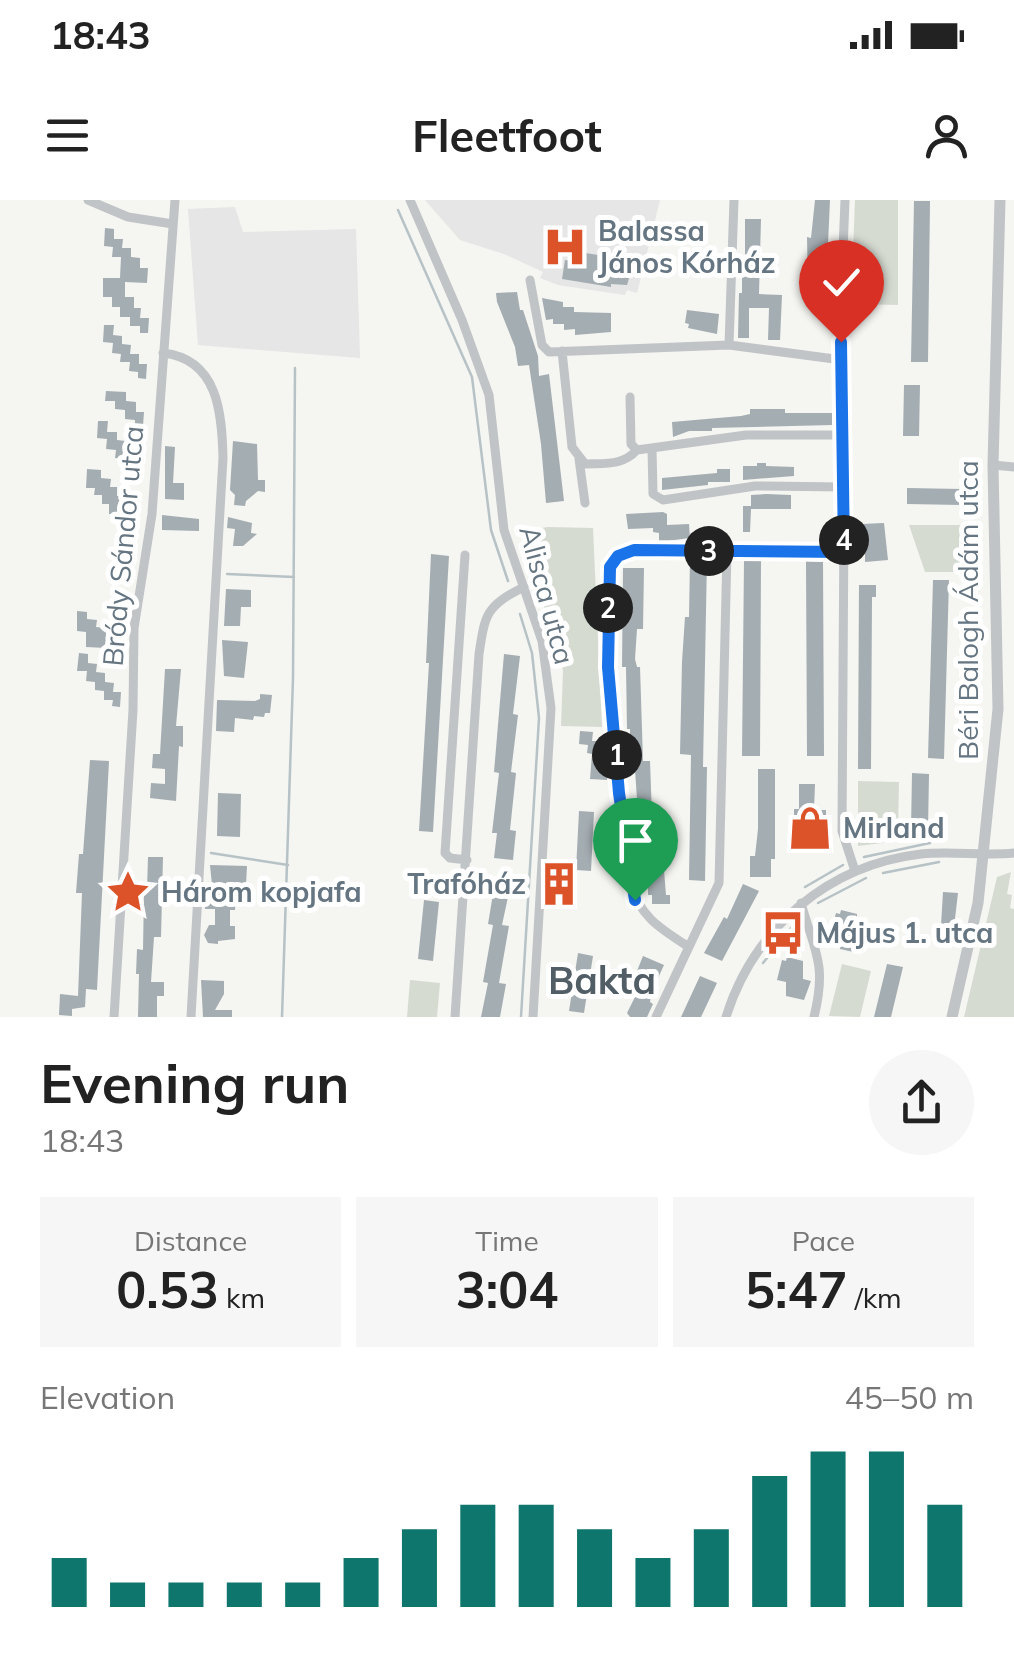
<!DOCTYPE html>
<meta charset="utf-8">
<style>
body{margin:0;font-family:Mulish,sans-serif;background:#f6f6f6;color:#222;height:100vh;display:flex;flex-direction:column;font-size:38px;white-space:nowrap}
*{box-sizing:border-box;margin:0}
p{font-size:32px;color:#767676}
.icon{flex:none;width:55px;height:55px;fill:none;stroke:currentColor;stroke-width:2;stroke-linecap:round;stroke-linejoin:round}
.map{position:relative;height:817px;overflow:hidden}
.side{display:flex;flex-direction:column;background:#fff;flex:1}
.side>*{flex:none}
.pin{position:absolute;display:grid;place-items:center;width:85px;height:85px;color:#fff;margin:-102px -42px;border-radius:50% 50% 50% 0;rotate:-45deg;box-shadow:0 0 10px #0007}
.pin .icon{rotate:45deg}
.km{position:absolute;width:50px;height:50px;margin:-25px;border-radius:50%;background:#222;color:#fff;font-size:28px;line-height:50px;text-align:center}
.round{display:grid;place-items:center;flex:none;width:105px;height:105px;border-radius:52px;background:#f6f6f6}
.overview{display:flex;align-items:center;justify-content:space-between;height:170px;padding:0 40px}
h1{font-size:55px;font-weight:700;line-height:75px}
.stats{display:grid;grid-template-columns:repeat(3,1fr);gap:15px;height:170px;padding:10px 40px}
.stats div{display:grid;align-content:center;border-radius:0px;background:#f6f6f6;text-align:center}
.stats b{font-size:50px;font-weight:700}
.stats small{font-size:28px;font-weight:400}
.stats p{font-size:28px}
.chart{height:280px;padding:20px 40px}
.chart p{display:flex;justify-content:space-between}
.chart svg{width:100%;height:180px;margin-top:10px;stroke:#0f766e;stroke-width:6}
.status{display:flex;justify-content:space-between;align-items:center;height:70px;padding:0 50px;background:#fff;direction:ltr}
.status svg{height:28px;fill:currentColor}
header{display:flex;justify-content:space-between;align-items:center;height:130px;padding:0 40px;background:#fff;font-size:45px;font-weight:700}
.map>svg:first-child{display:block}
.built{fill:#e5e6e5}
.green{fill:#d6dbd2}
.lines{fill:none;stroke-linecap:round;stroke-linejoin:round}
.stream{stroke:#b6c2c6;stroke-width:2.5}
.building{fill:#a4adb2}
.minor{stroke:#c0c4c7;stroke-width:9}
.tertiary{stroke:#c0c4c7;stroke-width:11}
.route-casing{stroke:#fff;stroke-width:20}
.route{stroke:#1a73e8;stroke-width:12}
.labels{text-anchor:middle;stroke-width:10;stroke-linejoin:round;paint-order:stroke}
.poi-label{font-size:28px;font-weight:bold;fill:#657581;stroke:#fff;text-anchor:start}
.street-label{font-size:28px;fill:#657581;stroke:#fff}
.district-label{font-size:38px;font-weight:bold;fill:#525e66;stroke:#fff}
</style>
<div class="status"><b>18:43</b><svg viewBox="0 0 49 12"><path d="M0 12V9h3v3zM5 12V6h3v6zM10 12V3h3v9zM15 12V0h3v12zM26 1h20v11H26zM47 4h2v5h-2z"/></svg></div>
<header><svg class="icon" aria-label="menu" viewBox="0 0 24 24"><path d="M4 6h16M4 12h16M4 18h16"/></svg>Fleetfoot<svg class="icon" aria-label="person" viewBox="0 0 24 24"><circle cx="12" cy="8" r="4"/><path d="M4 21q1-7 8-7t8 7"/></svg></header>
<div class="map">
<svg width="1014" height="817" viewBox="0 0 1014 817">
<rect width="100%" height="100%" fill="#f5f5f1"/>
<path class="built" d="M425,0H660L637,93L627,90L625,95L558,85L540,78L543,72L504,54L460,40Z
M235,7L243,32L356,29L360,158L198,145L188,9Z"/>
<path class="green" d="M855,0H898V105L851,104Z
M909,325H971L972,372H925Z
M548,327L593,328L602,527L561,526L563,470L522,331Z
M858,581L899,582L898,632L882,643L858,646Z
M1011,672L1007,694L1012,695L1010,708L1014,709V817H964L997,677Z
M842,764L871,771L860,817L829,816Z
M410,780L440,783L437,817H407Z"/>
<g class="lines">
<path class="stream" d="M398,10L472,177L491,330L508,381
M227,374L294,377
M520,414L532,453L539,518L521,817
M211,653L288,665
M864,657L930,643
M883,673L939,662
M805,687L843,665
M818,703L866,678
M763,763L795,723
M282,817L293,478L295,168"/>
</g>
<path class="building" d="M815,0H830L826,89H808L807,37L811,38Z
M914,1H930L928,162H911Z
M745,19H761L759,94L782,95L780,140H768L769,108H749V138H738L739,93H742V73H745Z
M105,28L114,29V39H123L122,48H131V57L140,58V68H148L147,83L125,82V97H134V108H141L140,118H149L148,133H140V126H130V117H120V107H112V97H103V78H120L121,57H112L113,47L104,46Z
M573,51L623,59L622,69L630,75L627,85L611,84V87L562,79L565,60L572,61Z
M517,92L520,110H523L538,156L539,176L549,174L564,301L546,303L541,244L529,165L518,166L515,147L497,102L496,93Z
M542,98L563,102V107H574V112L611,113V132L575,135V129L564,130V124H553V119L546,120Z
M687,110L719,114L717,134L688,128L689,124L685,123Z
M104,125H114L113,135L122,136V144L131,145L130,154H139V164H147L146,179L138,178V172L129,171L130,162H120L121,154L112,153L113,143L103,142Z
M904,185H920L919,236H903Z
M106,191L126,192V201L136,202V212H144L143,226H135V220L125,219V210L115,209V201H105Z
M750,209H785V213H832V225L712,228V231H689L673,237L672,222L741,216L750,214Z
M98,221H108L107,232H117V240L126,241V250L143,252L142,276L134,275L135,269L125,268V259L115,258L116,250L106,249L107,239L97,238Z
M233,241L257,244L258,280H265V292L258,291L246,301L245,306L234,305L235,295L230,290Z
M165,246L175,247L173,283H184V300L165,299Z
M757,263H766V266L794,267V276L743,280V266H757Z
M87,269L101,270V278L111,279L110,287H117V296H125L124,307H117V314H109V304H102V295H94L95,288H86Z
M717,269H730V282H708V285L662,290V278L717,273Z
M907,288L961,289V305L907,304Z
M766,294L791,295V309H751L750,332H743V306H751V295Z
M663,312L667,314V325L689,324L690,338L659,342V333L653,332V328L628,329L626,314Z
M162,315L199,319V331L162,330Z
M228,317L252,323L251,333L257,334L243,346H233L235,329L227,328Z
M884,323L888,360L865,362V349H857V336H863L862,324Z
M431,354L449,356L433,632L419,631L429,463H426Z
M690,359H707L703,567H707L705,681L689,680L691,555L680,554L682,462L685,417H689Z
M744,361H761L760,556H742Z
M806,361L823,362L824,556H807Z
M623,368H644L643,429H637L635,459L637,467H640L643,561H650L652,616L658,658H663L666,695H670V704H652V695H648V677H645V658H641L634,555H630V529H627L626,467H622Z
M933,380H949L944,559L928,558Z
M859,385H876V397H872L871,569H858Z
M226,389L251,390V407H241L240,426H224Z
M77,411L87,412V419L97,420L96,427L106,428V435H116V444H123V458L105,455L106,448L86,447V432L77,431Z
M222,440L248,442L244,478L224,476Z
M79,453L88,454V463L97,464L96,472L105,473V482L114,483L113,492H121L120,507L112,506L113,500H104V491L95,490V482L86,481L87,471H77Z
M504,454L520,456L513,514L518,515L511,572L516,573L510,630L516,631L513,660L494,658L497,633H492L499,573L494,572Z
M165,469H181L176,526H183V547L179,546L176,601L150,598L151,583L165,584V569L152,568L153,554H160Z
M260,494L272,495L270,513H265L264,517L254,516L253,520L235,518L234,532L216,531L217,500L255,501L260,499Z
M580,531L593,532L592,541H602L601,556L609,557L607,580L590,579L592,554L587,553L588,545L579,544Z
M90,560L109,561L97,790L86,789L85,807L72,809V816L59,815L60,794L78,796L82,693H76L79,654H83Z
M758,569H775V659H771V677H750V656H755L758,629Z
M912,573L929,574L928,630L911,629Z
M799,584H815L814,610H826V653H794V609H799Z
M218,593L241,594L240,637L217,636Z
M579,611L594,612L591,671L576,670Z
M148,657H163L161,737H154L151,782H164V796H157V817H138L139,774H136L137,749L143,750L144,690H147Z
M210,665L247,666L246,685H236L235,710H230V726H235V739L218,741V744L208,743L204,735L209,725H215V709H205L206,695H213Z
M743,684L759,691L722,761L704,753L724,717L727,719Z
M943,692L958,693L952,744L940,742Z
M493,694L508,697L502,725L509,726L499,783L506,784L500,817H481L488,783L483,782L493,725L488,724Z
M424,700L439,702L433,761L418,759Z
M841,710L857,714V732L865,734L858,753L840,749V735L831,733L836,713L840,714Z
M578,753L593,756L584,813L569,811Z
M643,756L664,765L652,791L650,802L653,804L647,817H630L627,813L646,775L637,771Z
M787,757L803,761V779L811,781L804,800L786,796V782L777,780L782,760L786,761Z
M887,764L903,767L891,817H874Z
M700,776L717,783L701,817H681Z
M201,780L224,781V794L215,810H232V817H203Z"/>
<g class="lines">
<path class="minor" d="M88,0L128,17L173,24
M410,0L462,120L489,195L504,330L542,441L551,508L533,817
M845,0L840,126L844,323L842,631L855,671
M530,80L542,145L549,152L729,145L842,160
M729,145L734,0
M562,151L572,247L585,264C606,263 622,266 637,250
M163,153C218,159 222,213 223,258L191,817
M630,197L631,244L637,250L746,235H844
M652,248L653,294L663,300L755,286L844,287
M579,259L585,303
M993,265L1014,267
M465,355L445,653L450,658L467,660
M801,703C815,753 827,764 814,817
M689,747C661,729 640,717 630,683L609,467V367L618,356L634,350L844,352
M114,817L133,510L134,428L152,314L175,0
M455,817L479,454C485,414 486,406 524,387
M656,817L719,683L727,352
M726,817C754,728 828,665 921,654C952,651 983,656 1014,653"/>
<path class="tertiary" d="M952,817L978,703L998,509L993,265L1000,0"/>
</g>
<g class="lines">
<g class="route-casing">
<path id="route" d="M635,700L619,593L608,467L610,367L618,356L634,350L844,352L841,142"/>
</g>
<use href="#route" class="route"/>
</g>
<defs>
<g id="hospital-bare" transform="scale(3.45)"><path d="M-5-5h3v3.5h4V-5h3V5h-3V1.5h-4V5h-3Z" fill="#dc5229" stroke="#fff" stroke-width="2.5" paint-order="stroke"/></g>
<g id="shop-bare" transform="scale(3.45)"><path d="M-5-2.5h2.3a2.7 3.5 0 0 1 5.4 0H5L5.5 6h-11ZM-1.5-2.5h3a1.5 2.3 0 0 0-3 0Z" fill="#dc5229" stroke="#fff" stroke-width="2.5" paint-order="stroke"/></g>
<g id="building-bare" transform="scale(3.45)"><path d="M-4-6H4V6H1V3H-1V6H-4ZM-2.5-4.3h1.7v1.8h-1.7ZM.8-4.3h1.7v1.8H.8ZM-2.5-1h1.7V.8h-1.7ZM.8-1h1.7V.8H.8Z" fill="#dc5229" stroke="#fff" stroke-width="2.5" paint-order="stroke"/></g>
<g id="sight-bare" transform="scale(3.45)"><path d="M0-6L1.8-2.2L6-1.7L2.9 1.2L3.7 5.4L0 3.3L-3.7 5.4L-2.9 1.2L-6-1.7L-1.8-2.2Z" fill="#dc5229" stroke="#fff" stroke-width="2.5" paint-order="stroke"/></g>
<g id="bus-bare" transform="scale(3.45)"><path d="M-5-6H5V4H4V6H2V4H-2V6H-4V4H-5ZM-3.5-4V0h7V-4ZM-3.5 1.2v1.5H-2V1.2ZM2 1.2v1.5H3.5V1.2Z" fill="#dc5229" stroke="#fff" stroke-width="2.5" paint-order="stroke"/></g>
</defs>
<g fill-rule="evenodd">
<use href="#hospital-bare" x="565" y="47"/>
<use href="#shop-bare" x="810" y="628"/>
<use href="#building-bare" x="559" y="684"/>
<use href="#sight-bare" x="128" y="692"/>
<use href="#bus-bare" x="783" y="733"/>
</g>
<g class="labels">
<g class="poi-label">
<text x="598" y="41">Balassa<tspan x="598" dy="32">János Kórház</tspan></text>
<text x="843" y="638">Mirland</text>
<text x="526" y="694" text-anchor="end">Trafóház</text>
<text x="161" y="702">Három kopjafa</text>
<text x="816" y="743">Május 1. utca</text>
</g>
<g class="street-label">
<text transform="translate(123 346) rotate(-85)" y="10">Bródy Sándor utca</text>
<text transform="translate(547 395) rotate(75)" y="10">Alisca utca</text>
<text transform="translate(968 410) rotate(-90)" y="10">Béri Balogh Ádám utca</text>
</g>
<g class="district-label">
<text x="602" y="794">Bakta</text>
</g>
</g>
</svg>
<div class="pin" style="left:635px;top:700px;background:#1e9e55"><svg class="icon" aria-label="arrive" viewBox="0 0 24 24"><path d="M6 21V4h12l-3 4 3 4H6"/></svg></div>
<div class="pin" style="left:841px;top:142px;background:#d93025"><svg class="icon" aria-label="check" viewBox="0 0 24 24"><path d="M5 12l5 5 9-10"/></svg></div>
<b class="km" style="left:617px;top:555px">1</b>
<b class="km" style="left:608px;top:408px">2</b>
<b class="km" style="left:709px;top:351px">3</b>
<b class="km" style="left:844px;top:340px">4</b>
</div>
<section class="side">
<div class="overview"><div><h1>Evening run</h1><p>18:43</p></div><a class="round"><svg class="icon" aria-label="share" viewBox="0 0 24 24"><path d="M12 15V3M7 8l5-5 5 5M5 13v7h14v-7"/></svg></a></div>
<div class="stats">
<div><p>Distance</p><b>0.53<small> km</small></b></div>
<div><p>Time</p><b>3:04</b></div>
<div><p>Pace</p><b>5:47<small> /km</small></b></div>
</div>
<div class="chart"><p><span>Elevation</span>45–50 m</p>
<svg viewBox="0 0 160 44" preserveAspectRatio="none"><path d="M5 44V32M15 44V38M25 44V38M35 44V38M45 44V38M55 44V32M65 44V25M75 44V19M85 44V19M95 44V25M105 44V32M115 44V25M125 44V12M135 44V6M145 44V6M155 44V19"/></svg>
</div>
</section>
